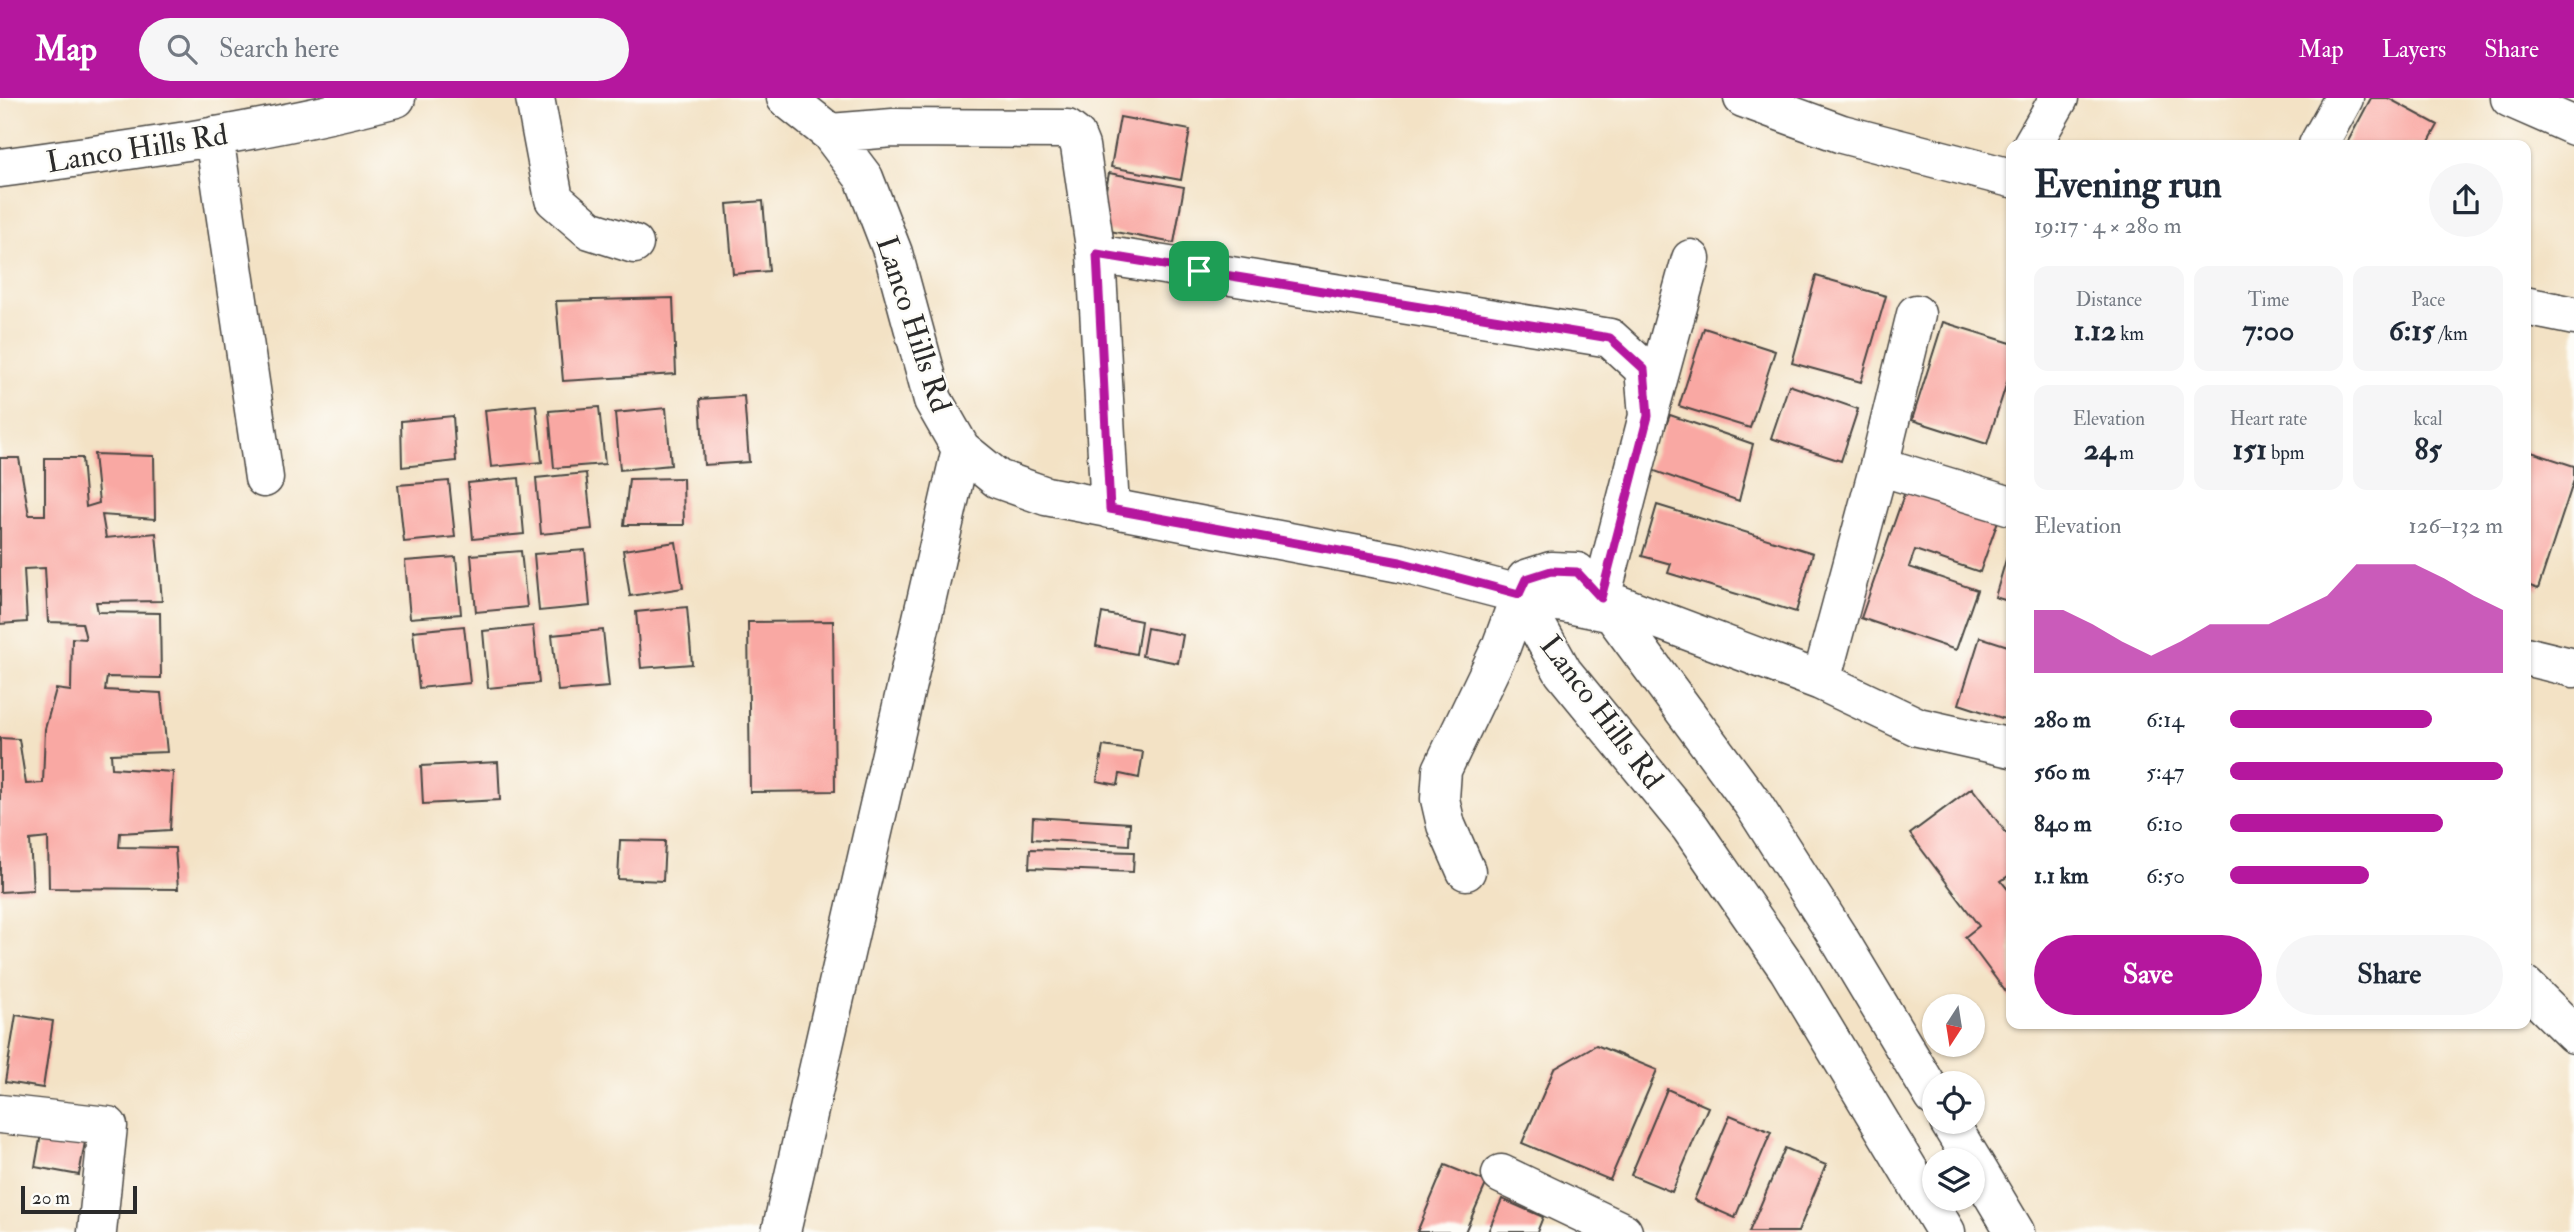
<!DOCTYPE html>
<meta charset="utf-8">
<style>
body{margin:0;font-family:"IM FELL Double Pica",serif;background:#f6f6f7;color:#1f2937;height:100vh;display:flex;flex-direction:column;font-size:26px;white-space:nowrap}
*{box-sizing:border-box;margin:0}
p{font-size:23px;color:#747a83}
.icon{flex:none;width:38px;height:38px;fill:none;stroke:currentColor;stroke-width:2;stroke-linecap:round;stroke-linejoin:round}
.map{position:relative;flex:1;overflow:hidden}
.sheet{position:absolute;left:2006px;top:42px;width:525px;height:889px;display:flex;flex-direction:column;background:#fff;border-radius:14px;box-shadow:0 2px 5px #0004}
.sheet>*{flex:none}
.needle{width:46px;rotate:192deg}
.controls{position:absolute;left:1922px;top:896px;display:grid;gap:14px}
.controls a{display:grid;place-items:center;width:63px;height:63px;border-radius:50%;background:#fff;box-shadow:0 2px 5px #0004;font-size:35px}
.scale{position:absolute;left:21px;bottom:18px;width:116px;box-sizing:border-box;padding-left:7px;border:4px solid #2b2b2b;border-top:0;font-size:19px;line-height:24px;white-space:nowrap;color:#2b2b2b;-webkit-text-stroke:5px #fdfcf7;paint-order:stroke}
.pin{position:absolute;display:grid;place-items:center;width:60px;height:60px;color:#fff;margin:-30px;border-radius:14px;box-shadow:0 4px 10px #0006}
.round{display:grid;place-items:center;flex:none;width:74px;height:74px;border-radius:37px;background:#f6f6f7}
.head{display:flex;align-items:center;justify-content:space-between;height:119px;padding:0 28px}
h1{font-size:38px;font-weight:700;line-height:52px}
.stats{display:grid;grid-template-columns:repeat(3,1fr);gap:10px;height:119px;padding:7px 28px}
.stats div{display:grid;align-content:center;border-radius:14px;background:#f6f6f7;text-align:center}
.stats b{font-size:30px;font-weight:700}
.stats small{font-size:19px;font-weight:400}
.stats p{font-size:19px}
.chart{height:196px;padding:14px 28px}
.chart p{display:flex;justify-content:space-between}
.chart svg{width:100%;height:126px;margin-top:7px;fill:#b5179e;opacity:.7}
.primary-button{display:flex;gap:14px;margin-top:auto;padding:14px 28px}
.primary-button a{flex:1;height:80px;border-radius:42px;background:#b5179e;color:#fff;font-size:28px;font-weight:700;line-height:80px;text-align:center}
.primary-button a+a{background:#f6f6f7;color:#1f2937}
ul{padding:0 28px;list-style:none;font-size:23px}
li{display:grid;grid-template-columns:112px 84px 1fr;align-items:center;height:52px}
li i{height:18px;border-radius:9px;background:#b5179e}
header{display:flex;align-items:center;gap:42px;box-sizing:border-box;height:98px;padding:0 35px;background:#b5179e;color:#fff}
header strong{font-size:33px}
nav{display:flex;gap:38px;margin-inline-start:auto;font-size:24px}
.search{width:490px;height:63px;background:#f6f6f7;display:flex;align-items:center;gap:18px;box-sizing:border-box;padding:0 24px;border-radius:38px;color:#747a83;font-size:26px}
.map>svg:first-child{display:block}
.building{fill:#f9a8a3}
.lines{fill:none;stroke-linecap:round;stroke-linejoin:round}
.minor-casing{stroke:#494642;stroke-width:41}
.minor{stroke:#fff;stroke-width:38}
.route-casing{stroke:#fff;stroke-width:14}
.route{stroke:#b5179e;stroke-width:9}
.labels{text-anchor:middle;stroke-width:5;stroke-linejoin:round;paint-order:stroke}
.street-label{font-size:30px;fill:#2b2b2b;stroke:#fdfcf7}
</style>
<header>
<strong>Map</strong>
<div class="search"><svg class="icon" aria-label="search" viewBox="0 0 24 24"><circle cx="10" cy="10" r="6"/><path d="M15 15l6 6"/></svg>Search here</div>
<nav><a>Map</a><a>Layers</a><a>Share</a></nav>
</header>
<div class="map">
<svg width="2574" height="1134" viewBox="0 0 2574 1134">
<rect width="100%" height="100%" fill="#fdfcf7"/>
<filter id="ink" filterUnits="userSpaceOnUse"><feTurbulence type="fractalNoise" baseFrequency=".0143" numOctaves="2"/><feDisplacementMap in="SourceGraphic" scale="14" xChannelSelector="R" yChannelSelector="G"/><feConvolveMatrix kernelMatrix="1 2 1 2 8 2 1 2 1" color-interpolation-filters="sRGB"/></filter>
<filter id="wash" filterUnits="userSpaceOnUse"><feTurbulence type="fractalNoise" baseFrequency=".00686" numOctaves="4" result="noise"/><feDisplacementMap in="SourceGraphic" scale="28" xChannelSelector="R" yChannelSelector="G"/><feGaussianBlur stdDeviation="1.57" result="paint"/><feColorMatrix in="noise" values="0 0 0 0 0 0 0 0 0 0 0 0 0 0 0 0 0 1.4 0 .05"/><feComposite in="paint" operator="in"/></filter>
<g filter="url(#wash)">
<rect width="100%" height="100%" fill="#f3e2c5"/>
<g id="blocks">
<path class="building" d="M2371,0H2388L2438,27L2427,47H2346Z
M1120,19L1190,32L1181,82L1111,69Z
M1109,75L1184,89L1174,145L1099,131Z
M763,103L769,173L733,176L727,106Z
M1816,178L1886,198L1861,284L1792,265Z
M673,200L676,276L563,283L556,203Z
M1943,224L2011,245V272L1987,346L1912,322Z
M1704,230L1775,253L1750,330L1679,308Z
M1789,287L1858,311L1841,363L1771,340Z
M744,298L749,364L704,367L700,301Z
M536,307L542,364L491,369L485,312Z
M599,309L605,366L554,370L549,313Z
M666,310L671,367L620,372L615,315Z
M1670,317L1753,346L1739,403L1649,371Z
M453,318L456,363L402,369L401,323Z
M2525,352L2574,368V382L2538,491L2525,486Z
M94,356L154,358L155,421L102,417L106,440L156,435L162,503L96,504L98,514L160,515L161,580L107,579L105,592L161,595L167,654L111,656L112,670L173,674L170,732L120,735L119,749L175,750L178,791L49,790L48,740L30,742L33,792L0,794V640L19,641L26,686L43,685L45,631L56,591L71,593L72,540L86,541L82,525L48,524L45,470L24,471L27,524L0,526V360H19L29,417H45V360H82L86,409L99,405Z
M586,375L592,431L541,436L536,380Z
M519,380L524,436L473,441L468,385Z
M683,380L684,427H624L629,381Z
M449,383L455,439L404,444L398,387Z
M1908,385L2000,417L1980,474L1915,452L1909,469L1977,492L1956,552L1861,520Z
M1657,407L1813,455L1796,514L1668,475L1671,466L1642,458Z
M676,444L683,490L630,498L623,452Z
M2010,448H2011V504L1995,499Z
M585,452L590,508L539,513L534,456Z
M521,453L527,509L476,514L471,457Z
M456,459L461,516L410,520L405,463Z
M687,509L692,566L641,570L636,514Z
M1102,515L1141,523L1136,556L1096,548Z
M833,523L835,693L750,694L748,524Z
M464,528L470,585L419,590L413,533Z
M533,528L539,585L488,590L483,533Z
M1147,530L1183,537L1178,565L1142,558Z
M603,532L609,589L558,593L552,537Z
M1980,539L2011,549V612L2008,622L1959,606Z
M1103,648L1143,654L1139,680L1120,676L1118,687L1097,683Z
M498,664L500,702L423,706L421,668Z
M1972,690L2011,741V776L2001,783L2011,795V901L1965,839L1979,828L1910,736Z
M1033,719L1130,725L1129,747L1032,741Z
M620,742L665,743L663,783L618,781Z
M1030,751L1134,754L1133,774L1029,770Z
M16,917L53,923L43,990L5,984Z
M1596,947L1657,972L1610,1082L1522,1045L1554,971Z
M1667,991L1708,1009L1672,1094L1631,1077Z
M1730,1017L1771,1034L1735,1120L1694,1102Z
M41,1036L85,1044L79,1077L35,1069Z
M1785,1050L1826,1067L1798,1134H1749Z
M1445,1067L1487,1084L1465,1134H1417Z
M1502,1101L1543,1119L1537,1134H1488Z"/>
</g>
</g>
<g filter="url(#ink)">
<use href="#blocks" fill-opacity="0" stroke="#494642" stroke-width="2"/>
<g class="lines">
<g class="minor-casing">
<path id="minor" d="M535,0L554,101L590,132L634,146
M786,0L830,35L864,80L893,155L933,302L961,351L998,381L1046,398L1400,465L1519,496L1612,515L1753,706L1841,844L1934,999
M1743,0L1842,36L2011,80
M2510,0L2574,28
M830,35L893,30L1067,31L1076,38L1080,48L1096,156
M214,38L264,380
M2032,47L2059,0
M2318,47L2344,0
M0,70C133,52 266,34 396,0
M2525,208L2574,218
M1879,368L2011,408
M1110,411L1096,156L1610,240L1644,271L1648,318
M1519,496L1563,574L1690,729L1788,871L1946,1134
M1601,500L1648,318L1691,161
M2525,558L2574,570
M1821,583L1879,368L1916,216
M1466,773L1446,727L1440,701L1442,672L1501,549L1526,481L1551,473L1577,474L1601,500L1821,583L1918,629L2011,650
M2525,888L2574,936
M0,1016L108,1028L97,1134
M1949,1024L1972,1062
M1972,1062L2015,1134
M1501,1076L1623,1134
M781,1134L961,351"/>
</g>
<use href="#minor" class="minor"/>
</g>
</g>
<g class="lines" filter="url(#ink)">
<g class="route-casing">
<path id="route" d="M1097,156L1610,240L1644,271L1648,318L1601,500L1577,474L1551,473L1526,481L1519,496L1400,464L1110,411Z"/>
</g>
<use href="#route" class="route"/>
</g>
<g class="labels">
<g class="street-label">
<text transform="translate(137 50) rotate(-9)" y="10">Lanco Hills Rd</text>
<text transform="translate(914 226) rotate(72)" y="10">Lanco Hills Rd</text>
<text transform="translate(1602 614) rotate(53)" y="10">Lanco Hills Rd</text>
</g>
</g>
</svg>
<div class="controls">
<a><svg class="needle" viewBox="-14 -14 28 28"><path d="M0-13l5 13h-10z" fill="#e53935"/><path d="M0 13l5-13h-10z" fill="#747a83"/></svg></a>
<a><svg class="icon" aria-label="locate" viewBox="0 0 24 24"><circle cx="12" cy="12" r="6"/><path d="M12 2v4M12 18v4M2 12h4M18 12h4"/></svg></a>
<a><svg class="icon" aria-label="layers" viewBox="0 0 24 24"><path d="M12 4l9 5-9 5-9-5zM3 14l9 5 9-5"/></svg></a>
</div>
<div class="scale">20 m</div>
<div class="pin" style="left:1199px;top:173px;background:#1e9e55"><svg class="icon" aria-label="arrive" viewBox="0 0 24 24"><path d="M6 21V4h12l-3 4 3 4H6"/></svg></div>
<section class="sheet">
<div class="head"><div><h1>Evening run</h1><p>19:17 · 4 × 280 m</p></div><a class="round"><svg class="icon" aria-label="share" viewBox="0 0 24 24"><path d="M12 15V3M7 8l5-5 5 5M5 13v7h14v-7"/></svg></a></div>
<div class="stats">
<div><p>Distance</p><b>1.12<small> km</small></b></div>
<div><p>Time</p><b>7:00</b></div>
<div><p>Pace</p><b>6:15<small> /km</small></b></div>
</div>
<div class="stats">
<div><p>Elevation</p><b>24<small> m</small></b></div>
<div><p>Heart rate</p><b>151<small> bpm</small></b></div>
<div><p>kcal</p><b>85</b></div>
</div>
<div class="chart"><p><span>Elevation</span>126–132 m</p>
<svg viewBox="0 0 160 44" preserveAspectRatio="none"><path d="M0 44V22L10 22L20 27L30 33L40 38L50 33L60 27L70 27L80 27L90 22L100 17L110 6L120 6L130 6L140 11L150 17L160 22V44z"/></svg>
</div>
<ul>
<li><b>280 m</b>6:14<i style="width:74%"></i></li>
<li><b>560 m</b>5:47<i style="width:100%"></i></li>
<li><b>840 m</b>6:10<i style="width:78%"></i></li>
<li><b>1.1 km</b>6:50<i style="width:51%"></i></li>
</ul>
<div class="primary-button"><a>Save</a><a>Share</a></div>
</section>
</div>
